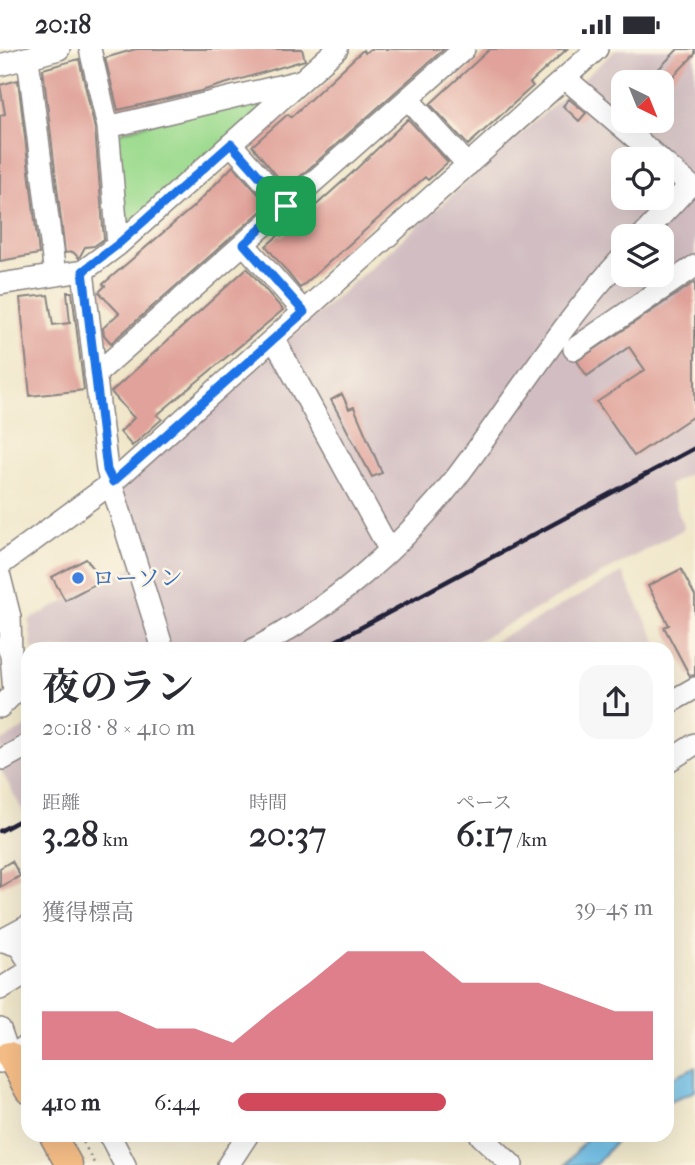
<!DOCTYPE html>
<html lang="ja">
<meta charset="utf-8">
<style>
body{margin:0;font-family:"IM FELL French Canon","Noto Serif JP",serif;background:#f7f7f7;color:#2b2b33;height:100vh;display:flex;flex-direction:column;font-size:26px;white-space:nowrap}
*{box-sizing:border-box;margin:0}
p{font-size:23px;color:#7c7c81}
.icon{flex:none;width:38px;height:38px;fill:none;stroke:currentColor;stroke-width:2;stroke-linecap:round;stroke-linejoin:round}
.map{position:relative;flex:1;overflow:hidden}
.details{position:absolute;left:21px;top:593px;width:653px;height:500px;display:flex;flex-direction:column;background:#fff;border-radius:21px;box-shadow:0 7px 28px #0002}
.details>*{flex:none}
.needle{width:46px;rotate:137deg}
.controls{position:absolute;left:611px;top:21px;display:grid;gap:14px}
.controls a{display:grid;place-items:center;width:63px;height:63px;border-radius:14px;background:#fff;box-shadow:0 7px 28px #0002;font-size:35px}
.pin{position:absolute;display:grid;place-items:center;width:60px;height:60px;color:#fff;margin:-30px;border-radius:14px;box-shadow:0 4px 10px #0006}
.round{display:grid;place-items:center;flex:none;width:74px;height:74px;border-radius:21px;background:#f7f7f7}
.headline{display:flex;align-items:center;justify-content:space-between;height:119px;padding:0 21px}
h1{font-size:38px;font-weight:700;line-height:52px}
.metrics{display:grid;grid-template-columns:repeat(3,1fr);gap:10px;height:119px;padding:7px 21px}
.metrics div{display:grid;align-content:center}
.metrics b{font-size:35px;font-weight:700}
.metrics small{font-size:19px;font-weight:400}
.metrics p{font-size:19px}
.chart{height:196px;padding:14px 21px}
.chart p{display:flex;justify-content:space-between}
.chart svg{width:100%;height:126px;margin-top:7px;fill:#d1495b;opacity:.7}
ul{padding:0 21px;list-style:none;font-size:23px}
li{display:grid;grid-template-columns:112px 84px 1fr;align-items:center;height:52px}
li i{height:18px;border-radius:9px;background:#d1495b}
.status{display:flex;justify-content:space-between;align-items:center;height:49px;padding:0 35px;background:#fff;direction:ltr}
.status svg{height:19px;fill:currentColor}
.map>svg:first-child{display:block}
.industrial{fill:#d2bec2;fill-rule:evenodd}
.green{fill:#9edb90;stroke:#607e66;stroke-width:2}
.water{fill:#6bbde7;stroke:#467091;stroke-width:2}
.building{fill:#e0a29a}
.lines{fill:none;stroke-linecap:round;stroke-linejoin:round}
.minor-casing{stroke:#898482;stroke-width:24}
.major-casing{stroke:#898482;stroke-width:29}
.path{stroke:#898482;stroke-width:2.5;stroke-dasharray:2 5;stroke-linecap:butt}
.minor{stroke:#fff;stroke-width:21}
.major{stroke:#f6be87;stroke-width:26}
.rail{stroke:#22223b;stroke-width:4.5}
.route-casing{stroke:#fff;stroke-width:14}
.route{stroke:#1a73e8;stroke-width:9}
.shop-dot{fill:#3f7fe0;stroke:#fcf5e5;stroke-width:2.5}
.labels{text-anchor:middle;stroke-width:5;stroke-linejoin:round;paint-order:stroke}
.shop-label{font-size:23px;fill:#366cbe;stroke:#fcf5e5;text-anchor:start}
</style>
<div class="status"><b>20:18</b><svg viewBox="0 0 49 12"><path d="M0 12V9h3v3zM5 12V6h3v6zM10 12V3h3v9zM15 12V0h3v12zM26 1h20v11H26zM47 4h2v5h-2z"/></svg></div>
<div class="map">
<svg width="695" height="1116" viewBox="0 0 695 1116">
<rect width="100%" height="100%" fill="#fcf5e5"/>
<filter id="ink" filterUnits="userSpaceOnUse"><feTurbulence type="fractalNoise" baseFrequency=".0143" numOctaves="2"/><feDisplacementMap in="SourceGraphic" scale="14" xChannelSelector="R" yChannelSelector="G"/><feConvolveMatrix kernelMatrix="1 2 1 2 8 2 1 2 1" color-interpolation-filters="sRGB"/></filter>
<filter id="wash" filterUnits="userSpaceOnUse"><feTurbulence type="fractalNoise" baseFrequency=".00686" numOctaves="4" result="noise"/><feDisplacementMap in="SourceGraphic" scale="28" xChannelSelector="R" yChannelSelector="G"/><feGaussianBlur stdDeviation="1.57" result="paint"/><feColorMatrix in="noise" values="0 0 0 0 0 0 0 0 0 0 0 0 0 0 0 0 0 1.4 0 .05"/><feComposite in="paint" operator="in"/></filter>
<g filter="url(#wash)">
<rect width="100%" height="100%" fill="#f0e7ca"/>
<path class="industrial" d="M617,0H695V422L669,436L684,480L472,595L475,600H32L29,571L132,518L111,448ZM623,33H662V72H623ZM623,110H662V149H623ZM623,187H662V226H623Z
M622,524L660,600H480Z
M28,677V772L0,719V693Z"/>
<path class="green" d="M269,41L274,50L130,178L120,175L111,89L123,82Z"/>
<path class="water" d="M695,1018V1042L667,1053V1031Z
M589,1087H621L595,1116H565Z"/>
<g id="blocks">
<path class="building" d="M136,0H302L305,11L201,42L118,61L105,9Z
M370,0H444L287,139L252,97L288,65L291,68L363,1L365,4Z
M490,0H567L530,34L533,37L468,96L430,55Z
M678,0H695V5L668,33H646Z
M79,10L95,80L104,190L94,197L85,198L79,209L73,203L65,204L43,20Z
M18,31L39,205L0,212V66L5,65L0,36Z
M569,50L586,64L579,72L563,57Z
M408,70L448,113L428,131L425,128L300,239L266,197L280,185L282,187L352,124Z
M233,117L268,156L111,294L104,286L103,279L119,264L99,243L105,237L103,235L193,158Z
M247,219L283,261L157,366L162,370L132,397L120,383L134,369L111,343Z
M695,233V366L634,407L597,353L645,321L629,298L587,327L577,312Z
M67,243H72L84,341L30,347L20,249L48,246L53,276L70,274Z
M342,345L349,360L354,358L382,424L372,428L331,351Z
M86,510L103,531L65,551L52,528Z
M681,520L695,547V626L690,627L664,578L669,576L648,537Z
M12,812L20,827L0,838V819Z"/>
</g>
</g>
<g filter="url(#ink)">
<use href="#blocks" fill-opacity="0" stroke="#898482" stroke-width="2"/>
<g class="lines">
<g class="minor-casing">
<path id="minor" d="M90,0L108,78L118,196
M28,9L55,226
M0,16L59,0
M565,29L660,110
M408,50L468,116
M108,78L296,33
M231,95L286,157
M642,187L690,136L662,112
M244,195L304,263
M83,222L107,421L163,600
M0,235L83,222L118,196L337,0
M274,290L389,500
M574,300L695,217
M95,326L464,0
M0,516L113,433L597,0
M0,528L10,568L11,606
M254,600C330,560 403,497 456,429C512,355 560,276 623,208
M667,655L695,639
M0,658L14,644L11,606L7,596
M3,710L28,696
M667,713L695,695
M1,891L19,897L28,911
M0,892L28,877
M0,940L28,923
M0,980L9,1006
M0,1013L28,996
M110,1087L125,1116
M481,1087L512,1116
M228,1116L247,1087"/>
</g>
<g class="major-casing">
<path id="major" d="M9,1006L28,1041
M53,1087L69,1116"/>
</g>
<path class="path" d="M80,1087L95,1116"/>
<use href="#minor" class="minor"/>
<use href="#major" class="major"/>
<path class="rail" d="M321,600L695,399
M0,782L28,767"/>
</g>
</g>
<g class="lines" filter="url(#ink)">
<g class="route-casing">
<path id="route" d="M231,95L286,157L244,195L304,263L113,433L107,421L83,222L117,196Z"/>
</g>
<use href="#route" class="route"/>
</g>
<circle class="shop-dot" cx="78" cy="529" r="7"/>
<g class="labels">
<g class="shop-label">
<text x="92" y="537">ローソン</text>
</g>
</g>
</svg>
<div class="controls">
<a><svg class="needle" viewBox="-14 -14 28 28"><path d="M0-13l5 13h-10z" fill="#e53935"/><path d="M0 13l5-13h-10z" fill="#7c7c81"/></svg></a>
<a><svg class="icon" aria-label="locate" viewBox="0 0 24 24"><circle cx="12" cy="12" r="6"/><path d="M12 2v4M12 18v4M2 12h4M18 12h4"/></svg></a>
<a><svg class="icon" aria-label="layers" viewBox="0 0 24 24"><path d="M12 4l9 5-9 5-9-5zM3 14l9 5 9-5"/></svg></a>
</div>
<div class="pin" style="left:286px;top:157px;background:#1e9e55"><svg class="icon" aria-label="arrive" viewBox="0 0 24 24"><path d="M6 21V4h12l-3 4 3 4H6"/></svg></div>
<section class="details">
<div class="headline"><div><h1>夜のラン</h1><p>20:18 · 8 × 410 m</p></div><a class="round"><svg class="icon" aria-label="share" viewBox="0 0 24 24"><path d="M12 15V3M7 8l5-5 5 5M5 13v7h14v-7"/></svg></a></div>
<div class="metrics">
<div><p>距離</p><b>3.28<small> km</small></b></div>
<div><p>時間</p><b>20:37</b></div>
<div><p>ペース</p><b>6:17<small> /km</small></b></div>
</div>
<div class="chart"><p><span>獲得標高</span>39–45 m</p>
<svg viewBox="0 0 160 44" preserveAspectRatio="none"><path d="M0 44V27L10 27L20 27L30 33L40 33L50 38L60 27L70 17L80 6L90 6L100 6L110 17L120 17L130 17L140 22L150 27L160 27V44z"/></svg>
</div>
<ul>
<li><b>410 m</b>6:44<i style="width:50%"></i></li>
</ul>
</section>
</div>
